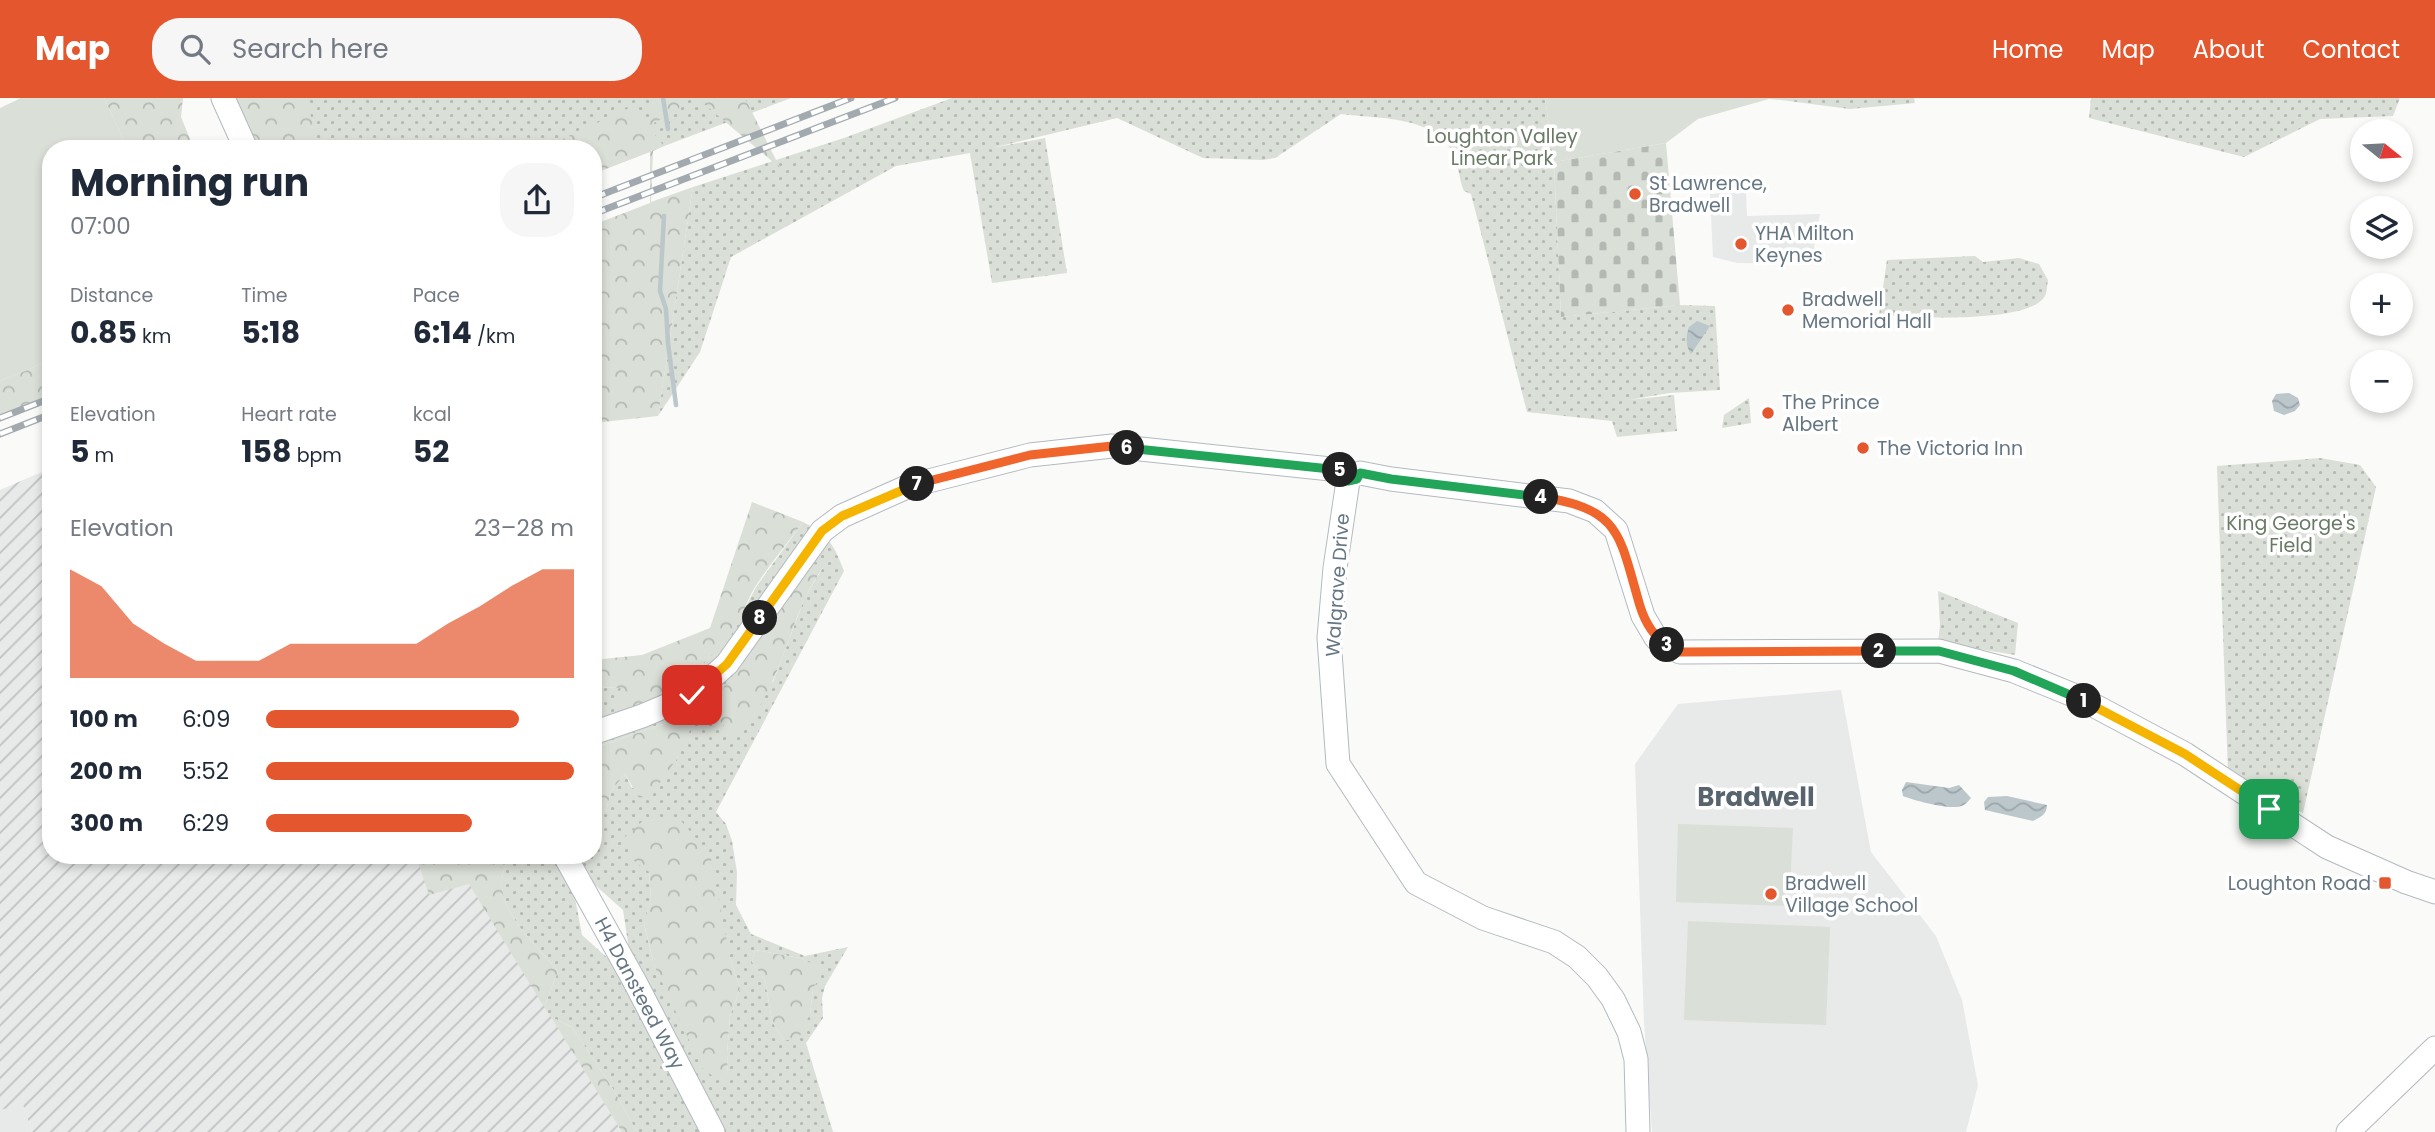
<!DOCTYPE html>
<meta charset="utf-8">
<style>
body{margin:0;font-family:Poppins,sans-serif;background:#f6f6f7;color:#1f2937;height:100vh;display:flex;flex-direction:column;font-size:26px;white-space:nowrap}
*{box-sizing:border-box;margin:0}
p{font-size:23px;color:#747a83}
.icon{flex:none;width:38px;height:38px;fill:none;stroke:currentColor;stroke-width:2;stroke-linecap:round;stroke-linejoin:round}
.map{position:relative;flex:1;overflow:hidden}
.panel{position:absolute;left:42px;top:42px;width:560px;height:724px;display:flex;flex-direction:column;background:#fff;border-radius:28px;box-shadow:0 4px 10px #0003}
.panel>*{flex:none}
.needle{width:46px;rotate:108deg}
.fabs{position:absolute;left:2350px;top:21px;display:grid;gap:14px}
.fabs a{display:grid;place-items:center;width:63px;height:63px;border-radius:50%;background:#fff;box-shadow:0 4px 10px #0003;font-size:35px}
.pin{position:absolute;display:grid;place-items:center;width:60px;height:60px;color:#fff;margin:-30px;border-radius:14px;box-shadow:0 4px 10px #0006}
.km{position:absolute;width:35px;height:35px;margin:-18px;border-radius:50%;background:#222;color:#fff;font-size:19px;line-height:35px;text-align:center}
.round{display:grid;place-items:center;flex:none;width:74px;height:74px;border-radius:28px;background:#f6f6f7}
.summary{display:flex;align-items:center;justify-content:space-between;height:119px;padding:0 28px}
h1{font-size:38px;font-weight:700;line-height:52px}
.metrics{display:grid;grid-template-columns:repeat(3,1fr);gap:10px;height:119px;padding:7px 28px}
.metrics div{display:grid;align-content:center}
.metrics b{font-size:30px;font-weight:700}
.metrics small{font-size:19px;font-weight:400}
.metrics p{font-size:19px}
.chart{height:196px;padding:14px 28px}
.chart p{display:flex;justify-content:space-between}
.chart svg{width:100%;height:126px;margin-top:7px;fill:#e4572e;opacity:.7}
ul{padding:0 28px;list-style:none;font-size:23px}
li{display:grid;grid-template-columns:112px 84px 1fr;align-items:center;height:52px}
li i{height:18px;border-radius:9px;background:#e4572e}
header{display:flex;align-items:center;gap:42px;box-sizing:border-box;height:98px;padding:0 35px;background:#e4572e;color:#fff}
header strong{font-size:33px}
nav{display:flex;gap:38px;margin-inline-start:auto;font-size:24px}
.search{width:490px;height:63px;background:#f6f6f7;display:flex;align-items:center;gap:18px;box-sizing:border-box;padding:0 24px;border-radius:28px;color:#747a83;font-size:26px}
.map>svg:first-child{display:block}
.built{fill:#e8e9e9}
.industrial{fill:url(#industrial-furrows)}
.grass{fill:url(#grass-dots);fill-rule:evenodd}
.forest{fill:url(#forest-crowns)}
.cemetery{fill:url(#cemetery-stones)}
.garden{fill:#dadfd7}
.water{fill:url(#water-waves)}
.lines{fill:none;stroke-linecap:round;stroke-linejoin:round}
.stream{stroke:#bbc7cb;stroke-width:4.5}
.secondary-casing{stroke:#b3babf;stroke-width:25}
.secondary{stroke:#fff;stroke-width:23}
.rail-casing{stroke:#a2aab0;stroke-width:7}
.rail{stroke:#fff;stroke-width:4.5;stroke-dasharray:13;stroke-linecap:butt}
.split-1-casing{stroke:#fff;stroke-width:14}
.split-2-casing{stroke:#fff;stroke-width:14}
.split-3-casing{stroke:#fff;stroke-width:14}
.split-4-casing{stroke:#fff;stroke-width:14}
.split-5-casing{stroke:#fff;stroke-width:14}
.split-6-casing{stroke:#fff;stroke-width:14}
.split-7-casing{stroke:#fff;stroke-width:14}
.split-8-casing{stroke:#fff;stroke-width:14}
.split-9-casing{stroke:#fff;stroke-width:14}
.split-1{stroke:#f5b400;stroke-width:9}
.split-2{stroke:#22a559;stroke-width:9}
.split-3{stroke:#f0652b;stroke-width:9}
.split-4{stroke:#f0652b;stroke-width:9}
.split-5{stroke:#22a559;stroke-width:9}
.split-6{stroke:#22a559;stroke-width:9}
.split-7{stroke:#f0652b;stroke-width:9}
.split-8{stroke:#f5b400;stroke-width:9}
.split-9{stroke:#f5b400;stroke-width:9}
.poi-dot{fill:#e4572e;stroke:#fff;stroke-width:2.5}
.labels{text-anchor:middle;stroke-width:7;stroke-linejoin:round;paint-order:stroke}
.park-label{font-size:19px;fill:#687a64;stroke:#fff}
.poi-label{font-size:19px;fill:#657683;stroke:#fff;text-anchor:start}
.street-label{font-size:19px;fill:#657683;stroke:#fff}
.district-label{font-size:26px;font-weight:bold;fill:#57646e;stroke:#fff}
</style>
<header>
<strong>Map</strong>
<div class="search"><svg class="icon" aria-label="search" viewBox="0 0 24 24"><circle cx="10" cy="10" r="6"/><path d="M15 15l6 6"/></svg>Search here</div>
<nav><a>Home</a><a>Map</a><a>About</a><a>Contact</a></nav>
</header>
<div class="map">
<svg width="2435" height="1034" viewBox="0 0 2435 1034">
<defs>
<pattern id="industrial-furrows" width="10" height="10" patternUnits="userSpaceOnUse" patternTransform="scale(1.75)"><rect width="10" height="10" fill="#e8e9e9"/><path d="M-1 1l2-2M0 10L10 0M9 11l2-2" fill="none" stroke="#c0c1c2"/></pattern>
<pattern id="grass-dots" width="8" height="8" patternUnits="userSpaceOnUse" patternTransform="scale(1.75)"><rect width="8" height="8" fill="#dadfd7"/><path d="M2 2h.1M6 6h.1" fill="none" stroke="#b4b9b4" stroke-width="1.8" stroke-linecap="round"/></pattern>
<pattern id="forest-crowns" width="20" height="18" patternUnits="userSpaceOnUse" patternTransform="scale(1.75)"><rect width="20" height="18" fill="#dadfd7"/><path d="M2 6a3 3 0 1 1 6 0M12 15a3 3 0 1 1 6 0" fill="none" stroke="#b4b9b4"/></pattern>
<pattern id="cemetery-stones" width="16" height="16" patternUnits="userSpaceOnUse" patternTransform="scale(1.75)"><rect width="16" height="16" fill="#dadfd7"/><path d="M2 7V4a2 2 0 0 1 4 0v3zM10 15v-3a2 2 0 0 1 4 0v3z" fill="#b4b9b4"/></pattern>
<pattern id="water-waves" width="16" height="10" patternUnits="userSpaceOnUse" patternTransform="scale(1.75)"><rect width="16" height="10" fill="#bbc7cb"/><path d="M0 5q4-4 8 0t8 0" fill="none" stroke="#9ca6aa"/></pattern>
</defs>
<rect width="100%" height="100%" fill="#fafaf8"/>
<path class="built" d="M1746,93L1747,118L1820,116L1812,161L1808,166L1737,165L1713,159L1710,96Z
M1841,592L1871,754L1936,838L1962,902L1978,987L1966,1034H1652L1644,925L1635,666L1678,606Z
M23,1005L32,1034H0V1012Z"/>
<path class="industrial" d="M51,370V758H416L469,785L622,1034H32L23,1006L0,1012V392Z"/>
<path class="grass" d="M223,0H791L593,75V51H246Z
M952,0H1545L1554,64L1561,219L1680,207L1715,208L1720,292L1669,295L1629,302L1674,297L1677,333L1617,339L1612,323L1527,314L1471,96L1464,93C1459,82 1459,68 1454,57C1436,17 1378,21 1341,16L1275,60L1263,62L1203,60L1117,20L992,50L1045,40L1067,175L992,185L970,55L896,68L731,159L700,254L658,318L693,89L844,40Z
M1781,0H1914L1915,5L1850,11L1781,2Z
M2091,0H2400L2393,18L2320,21L2244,59L2089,20Z
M1975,158L1983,164L2019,160L2039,166L2048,182C2047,186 2047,195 2045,198C2028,227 1910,219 1879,217L1887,162Z
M1749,300L1751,325L1722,330L1724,317Z
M2320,360L2360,367L2376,389L2303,715L2228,675L2217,368Z
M803,424C829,437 834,447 844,473L716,714L726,726L732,743L737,774L736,807L751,836L805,858L848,849L825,888L822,900L823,920L806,945L833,1034H637L613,991L572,929L551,919L544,909L558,873C532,841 481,802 511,758H593V716L606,713L611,693L625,676L632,690L665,675L679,658L667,625L593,650V589L621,590L640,609L698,570L731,537L756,489ZM824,468L805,499L773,584L715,600ZM568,763L623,812L634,884L582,837ZM649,774L730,859L740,891L730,918L727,955L728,977L677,911L654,867L644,826L651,801ZM755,852L800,860L824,872L813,890L810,916L783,942L772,923L765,882L752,864Z
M1938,493L2018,525L2015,557L1938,544L1940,527Z"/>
<path class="forest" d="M104,0H183L181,19L194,51H128Z
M223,0H307L318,51H246Z
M650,0H684L678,12L654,25V36L664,48L653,53L651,104L693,89L658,318L593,325V127L650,105V54L593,76V51H542L631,9L649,30Z
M697,0H745L780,70Z
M51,262V299L0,319V283Z
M752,404L803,424C787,446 769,467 755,489C746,504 741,523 731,537C715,559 643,619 617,610V600L621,590L593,589V562L642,557L710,530Z
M811,466L824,467C818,478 810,489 805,500C784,547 774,605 733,639L717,619L715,600L756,549Z
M685,622L691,630L679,658L651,697L639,700L625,676L611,693L606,713L593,716V650L667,625Z
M645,721L682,724L710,756L730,859L740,891L730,918L727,955L728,977L717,981L702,970L654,867L644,825L651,801L649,774L630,760L625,739Z
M416,758H511C481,802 532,841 558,873L544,909L469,786L429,797Z
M755,852L800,860L825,872L813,890L810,916L798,942H783L772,923L765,882L752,864Z
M551,919L572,929L613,991L637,1034H622Z"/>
<path class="cemetery" d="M1666,45L1680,207L1561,219L1554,64Z"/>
<path class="garden" d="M21,0H104L128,51H51V262L0,283V10Z
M1545,0H1781V2L1769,1L1698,21L1666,45L1554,64Z
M1678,726L1793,730L1789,808L1676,804Z
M1688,823L1830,829L1826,927L1684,922Z"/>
<path class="water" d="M1697,223L1710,228L1691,256C1685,247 1686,238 1689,229Z
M2289,295L2298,300L2300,307L2295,313L2284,317L2274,313L2272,303L2276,296Z
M1906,684L1949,690L1959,687L1971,700C1967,705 1963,709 1956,709C1943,710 1916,703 1903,698L1902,692Z
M2007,698L2047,707C2047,716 2041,719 2033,723L1985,712L1984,704L1988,699Z"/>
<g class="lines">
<path class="stream" d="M663,0L668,31
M664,118L660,193L666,211L668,245L676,307"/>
<g class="secondary-casing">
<path id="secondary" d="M223,0L246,51
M1360,375L1391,381L1569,403L1595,413L1616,432L1643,518L1656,540L1680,554L1939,553L2014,573L2078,599L2185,656L2327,749L2406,784L2435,794
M1348,383L1335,470L1329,540L1338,666L1416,785L1483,820L1554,844L1577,859L1597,879L1613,901L1629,934L1636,961L1638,1034
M593,635L642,618L692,597L727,566L822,433L842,418L909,388L1030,357L1112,348L1340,372
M565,758L635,884L713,1034
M2348,1034L2435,950"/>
</g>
<use href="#secondary" class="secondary"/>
<g class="rail-casing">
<path id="rail" d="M593,100L851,0
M593,116L895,0
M0,320L51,300
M0,336L51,316"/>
</g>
<use href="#rail" class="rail"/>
</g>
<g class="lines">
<g class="split-1-casing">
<path id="split-1" d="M2084,603L2185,656L2269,711"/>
</g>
<g class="split-2-casing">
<path id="split-2" d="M1879,553H1939L2014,573L2084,603"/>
</g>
<g class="split-3-casing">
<path id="split-3" d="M1667,547L1680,554L1879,553"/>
</g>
<g class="split-4-casing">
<path id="split-4" d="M1541,399C1622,411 1619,437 1640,508C1645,524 1653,538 1667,547"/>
</g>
<g class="split-5-casing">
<path id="split-5" d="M1340,372L1342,379L1348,383L1357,381L1360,375L1391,381L1541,399"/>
</g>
<g class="split-6-casing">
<path id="split-6" d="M1127,350L1340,372"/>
</g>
<g class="split-7-casing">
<path id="split-7" d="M917,386L1030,357L1112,348L1127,350"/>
</g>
<g class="split-8-casing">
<path id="split-8" d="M760,520L822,433L842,418L917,386"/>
</g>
<g class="split-9-casing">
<path id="split-9" d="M692,597L727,566L760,520"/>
</g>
<use href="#split-1" class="split-1"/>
<use href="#split-2" class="split-2"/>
<use href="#split-3" class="split-3"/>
<use href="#split-4" class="split-4"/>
<use href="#split-5" class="split-5"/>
<use href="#split-6" class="split-6"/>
<use href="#split-7" class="split-7"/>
<use href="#split-8" class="split-8"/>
<use href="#split-9" class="split-9"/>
</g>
<g class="poi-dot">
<circle cx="1635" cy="96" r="7"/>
<circle cx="1741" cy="146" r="7"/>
<circle cx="1788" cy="212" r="7"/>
<circle cx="1768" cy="315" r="7"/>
<circle cx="1863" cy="350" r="7"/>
<rect x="2378" y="778" width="14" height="14" rx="3.5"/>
<circle cx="1771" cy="796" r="7"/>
</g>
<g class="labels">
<g class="park-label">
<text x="1502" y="45">Loughton Valley<tspan x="1502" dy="22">Linear Park</tspan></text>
<text x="2291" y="432">King George's<tspan x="2291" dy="22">Field</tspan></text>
</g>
<g class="poi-label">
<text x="1649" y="92">St Lawrence,<tspan x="1649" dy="22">Bradwell</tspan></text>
<text x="1755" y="142">YHA Milton<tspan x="1755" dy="22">Keynes</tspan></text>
<text x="1802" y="208">Bradwell<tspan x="1802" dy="22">Memorial Hall</tspan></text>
<text x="1782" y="311">The Prince<tspan x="1782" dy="22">Albert</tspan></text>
<text x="1877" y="357">The Victoria Inn</text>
<text x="1785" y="792">Bradwell<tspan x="1785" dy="22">Village School</tspan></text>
<text x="2371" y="792" text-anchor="end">Loughton Road</text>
</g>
<g class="street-label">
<text transform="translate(1337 487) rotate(-86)" y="7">Walgrave Drive</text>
<text transform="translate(640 895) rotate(62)" y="7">H4 Dansteed Way</text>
</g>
<g class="district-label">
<text x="1756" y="708">Bradwell</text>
</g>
</g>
</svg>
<div class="fabs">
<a><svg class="needle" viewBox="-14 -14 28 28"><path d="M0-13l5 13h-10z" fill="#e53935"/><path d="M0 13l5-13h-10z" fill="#747a83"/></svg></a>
<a><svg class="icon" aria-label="layers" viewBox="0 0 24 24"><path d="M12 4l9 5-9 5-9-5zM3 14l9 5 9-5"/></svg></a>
<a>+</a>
<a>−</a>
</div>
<div class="pin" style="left:2269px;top:711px;background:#1e9e55"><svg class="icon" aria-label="arrive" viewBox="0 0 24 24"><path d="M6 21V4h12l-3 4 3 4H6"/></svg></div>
<div class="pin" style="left:692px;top:597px;background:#d93025"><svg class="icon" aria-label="check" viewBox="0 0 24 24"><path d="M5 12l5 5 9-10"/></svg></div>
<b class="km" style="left:2084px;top:603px">1</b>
<b class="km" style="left:1879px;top:553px">2</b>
<b class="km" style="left:1667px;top:547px">3</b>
<b class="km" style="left:1541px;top:399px">4</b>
<b class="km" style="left:1340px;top:372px">5</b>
<b class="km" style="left:1127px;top:350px">6</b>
<b class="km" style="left:917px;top:386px">7</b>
<b class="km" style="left:760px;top:520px">8</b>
<section class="panel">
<div class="summary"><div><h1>Morning run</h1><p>07:00</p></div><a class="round"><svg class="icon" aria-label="share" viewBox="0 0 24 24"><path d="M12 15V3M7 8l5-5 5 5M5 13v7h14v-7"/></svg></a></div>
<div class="metrics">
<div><p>Distance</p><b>0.85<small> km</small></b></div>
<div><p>Time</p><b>5:18</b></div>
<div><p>Pace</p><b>6:14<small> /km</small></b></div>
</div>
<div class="metrics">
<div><p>Elevation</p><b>5<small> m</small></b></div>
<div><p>Heart rate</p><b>158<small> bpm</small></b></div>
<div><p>kcal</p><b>52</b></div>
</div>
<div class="chart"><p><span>Elevation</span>23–28 m</p>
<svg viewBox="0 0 160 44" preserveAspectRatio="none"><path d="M0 44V6L10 12L20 25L30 32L40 38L50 38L60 38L70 32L80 32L90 32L100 32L110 32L120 25L130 19L140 12L150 6L160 6V44z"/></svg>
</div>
<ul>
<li><b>100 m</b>6:09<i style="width:82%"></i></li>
<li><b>200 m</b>5:52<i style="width:100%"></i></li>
<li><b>300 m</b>6:29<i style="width:67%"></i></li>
</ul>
</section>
</div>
